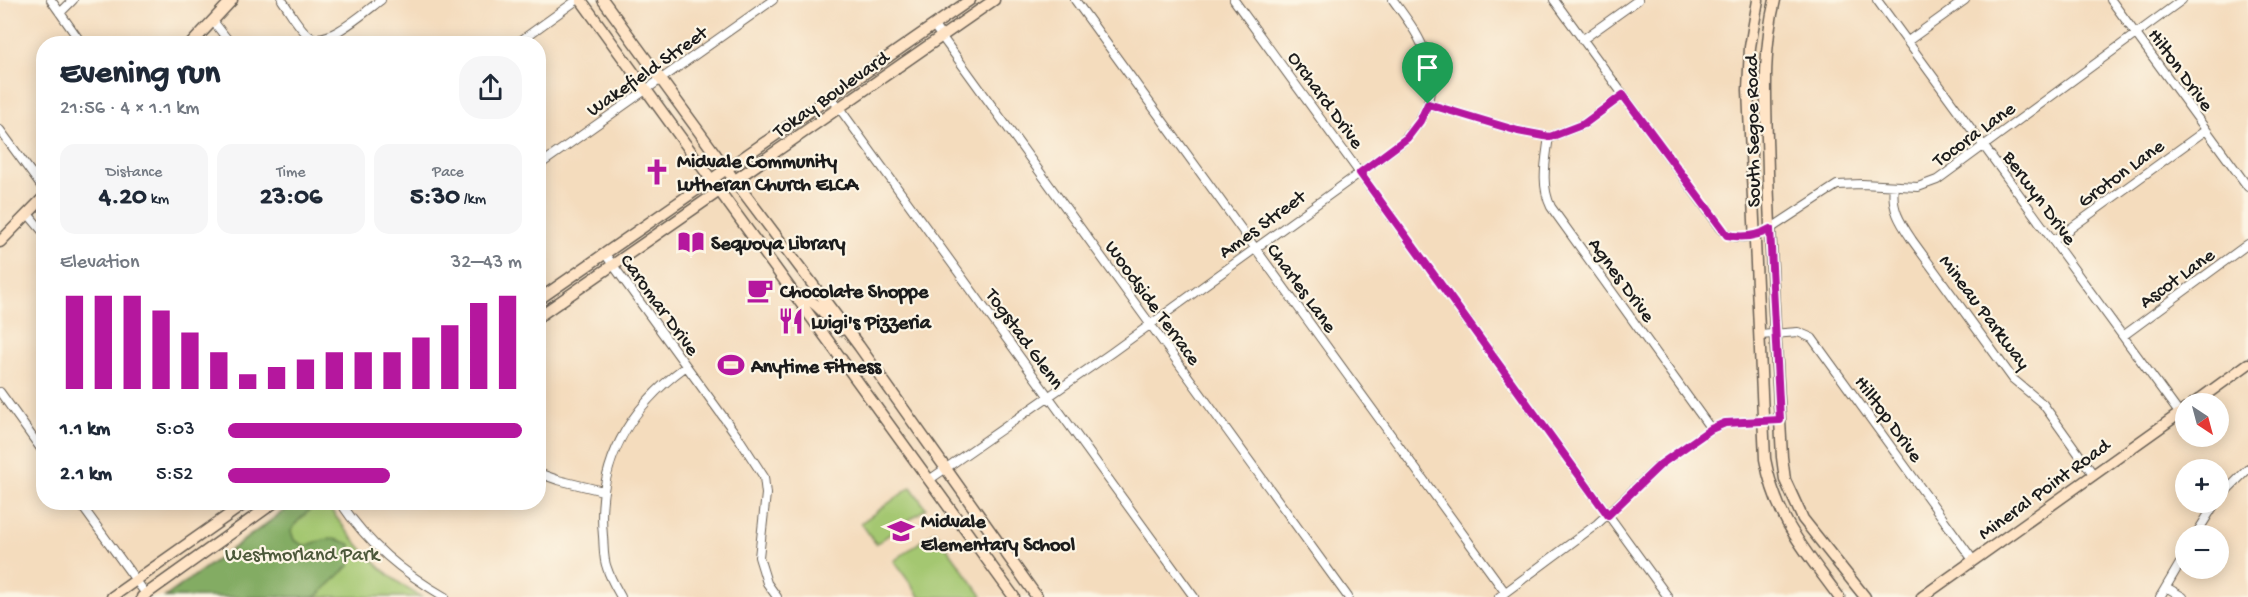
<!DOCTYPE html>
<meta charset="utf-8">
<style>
body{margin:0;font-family:"Gochi Hand",sans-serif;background:#f6f6f7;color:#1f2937;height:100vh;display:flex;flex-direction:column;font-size:22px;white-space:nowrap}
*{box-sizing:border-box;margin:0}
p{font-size:20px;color:#747a83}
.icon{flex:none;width:33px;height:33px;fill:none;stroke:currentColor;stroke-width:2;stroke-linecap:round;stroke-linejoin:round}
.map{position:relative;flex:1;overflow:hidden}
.details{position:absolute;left:36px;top:36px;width:510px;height:474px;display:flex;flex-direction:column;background:#fff;border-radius:24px;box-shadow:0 3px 15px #0003}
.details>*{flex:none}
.needle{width:39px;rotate:144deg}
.controls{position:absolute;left:2175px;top:393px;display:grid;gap:12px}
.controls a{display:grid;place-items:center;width:54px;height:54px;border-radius:50%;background:#fff;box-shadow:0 3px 15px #0003;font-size:30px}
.pin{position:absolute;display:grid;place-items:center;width:51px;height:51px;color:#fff;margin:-62px -26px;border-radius:50% 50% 50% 0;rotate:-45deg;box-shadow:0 0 6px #0007}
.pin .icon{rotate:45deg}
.round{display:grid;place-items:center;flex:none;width:63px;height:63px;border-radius:24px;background:#f6f6f7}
.summary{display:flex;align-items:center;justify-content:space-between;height:102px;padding:0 24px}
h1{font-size:33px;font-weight:800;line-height:45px}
.metrics{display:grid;grid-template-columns:repeat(3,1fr);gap:9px;height:102px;padding:6px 24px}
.metrics div{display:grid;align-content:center;border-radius:15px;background:#f6f6f7;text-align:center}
.metrics b{font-size:26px;font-weight:800}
.metrics small{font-size:16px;font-weight:400}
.metrics p{font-size:16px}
.chart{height:168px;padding:12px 24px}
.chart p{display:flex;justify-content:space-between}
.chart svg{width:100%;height:108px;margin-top:6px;stroke:#b5179e;stroke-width:6}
ul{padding:0 24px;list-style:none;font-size:20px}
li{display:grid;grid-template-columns:96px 72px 1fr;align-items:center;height:45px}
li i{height:15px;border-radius:8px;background:#b5179e}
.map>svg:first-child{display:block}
.green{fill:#a4c771;stroke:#607246;stroke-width:1.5}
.forest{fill:#83ac63;stroke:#506440;stroke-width:1.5}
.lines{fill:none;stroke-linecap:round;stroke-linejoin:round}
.street-casing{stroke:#685f54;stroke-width:10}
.secondary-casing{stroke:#685f54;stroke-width:13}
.street{stroke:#fff;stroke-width:8}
.secondary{stroke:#ffe4c6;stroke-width:10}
.route-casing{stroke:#fff;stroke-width:12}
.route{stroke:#b5179e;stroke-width:8}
.labels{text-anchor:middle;stroke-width:4.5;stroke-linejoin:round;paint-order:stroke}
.street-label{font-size:20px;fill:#1c1c1c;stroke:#fcf5e5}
.poi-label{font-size:20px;font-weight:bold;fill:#1c1c1c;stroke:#fcf5e5;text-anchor:start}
.park-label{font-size:20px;fill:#4c583a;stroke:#fcf5e5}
</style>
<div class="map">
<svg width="2248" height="597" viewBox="0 0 2248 597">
<rect width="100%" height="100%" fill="#fcf5e5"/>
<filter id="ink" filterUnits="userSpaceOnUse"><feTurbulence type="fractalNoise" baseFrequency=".0167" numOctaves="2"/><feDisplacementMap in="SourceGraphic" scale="12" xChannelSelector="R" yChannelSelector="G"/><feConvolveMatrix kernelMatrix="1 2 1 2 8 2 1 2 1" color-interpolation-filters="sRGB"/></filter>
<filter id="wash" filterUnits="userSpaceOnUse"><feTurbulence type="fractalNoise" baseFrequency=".008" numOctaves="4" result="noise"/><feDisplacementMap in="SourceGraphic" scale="24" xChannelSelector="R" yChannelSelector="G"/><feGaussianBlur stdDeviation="1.35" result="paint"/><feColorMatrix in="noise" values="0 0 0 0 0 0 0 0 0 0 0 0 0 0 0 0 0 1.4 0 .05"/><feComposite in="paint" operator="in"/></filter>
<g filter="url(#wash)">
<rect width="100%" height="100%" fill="#f4dcbd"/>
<path class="green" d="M911,487L926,508L876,544L861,523Z
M296,502L326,503C352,540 380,574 421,597H165Z
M935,531L982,596L981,597H920L894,561Z"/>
<path class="forest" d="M296,503H317L297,522L291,531L294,540L305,546C325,539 332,535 351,545L350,565L316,597H165Z"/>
</g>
<g filter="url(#ink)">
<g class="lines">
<g class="street-casing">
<path id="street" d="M51,0L82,44
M282,0C290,11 297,26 308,35C325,49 366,11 381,0
M1075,0L1505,592
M1234,0L1668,597
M1393,0C1418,34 1437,59 1428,104
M1554,0L1722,230C1735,242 1756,237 1770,229L1837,185L1862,184L1918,187L1937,180L2182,0
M1877,0L2179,413
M2111,0L2248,187
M60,13L73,0
M213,21L231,44
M934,26L1348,597
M1582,40L1638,0
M1908,41L1965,0
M516,44L577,0
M832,98L1194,597
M0,130L44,190
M1549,136C1546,160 1540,185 1551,207L1711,429
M538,166L773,0
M1894,186C1891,209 1900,222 1912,240L2013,379L2043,404L2093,474
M28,214L44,233
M2053,241L2206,130
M605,254L740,440L764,477L766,494L759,557L767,583L777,597
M1760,335L1798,332L1812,338L1973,560
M2123,336L2248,244
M0,392L44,453
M538,473L558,480L603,491
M929,480L1111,353L1401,143L1416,127L1428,104L1518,131L1550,137L1584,124L1623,95
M2218,499L2248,469
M79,502L146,594
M340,502C368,544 402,572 445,597
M2195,536L2216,502
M2166,587L2183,597
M621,597C616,588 610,578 607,568C603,558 604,547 603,536C596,464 629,408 685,367
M1499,597L1597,524L1661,464L1711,429L1725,423L1780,420
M2160,597L2186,553"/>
</g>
<g class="secondary-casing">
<path id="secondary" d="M581,0C725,199 869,398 1014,597
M603,0L735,181L859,346L1037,597
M1758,0L1750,47L1748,90L1765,459C1776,519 1804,549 1839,597
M1775,0C1761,56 1767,116 1768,173C1771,268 1777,362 1782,457L1785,480L1803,519L1865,597
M191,44L232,0
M0,242L44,197
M795,295C813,296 828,319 841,330
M538,300L970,0
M538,317L994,0
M2193,404L2248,364
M112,597L247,502
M142,597L275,502
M1922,597L2186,409"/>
</g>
<use href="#street" class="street"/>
<use href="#secondary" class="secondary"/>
</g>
</g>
<g class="lines" filter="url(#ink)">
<g class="route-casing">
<path id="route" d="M1623,95L1727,235C1743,238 1756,237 1770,229L1780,420L1725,423L1711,429L1661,464L1608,515L1360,173L1407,138L1420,121L1428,104L1518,131L1550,137L1584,124Z"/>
</g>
<use href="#route" class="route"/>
</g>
<defs>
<g id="church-bare" transform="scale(2.07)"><path d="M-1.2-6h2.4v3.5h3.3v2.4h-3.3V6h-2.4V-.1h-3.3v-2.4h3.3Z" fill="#b5179e" stroke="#fcf5e5" stroke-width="2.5" paint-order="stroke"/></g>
<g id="library-bare" transform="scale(2.07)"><path d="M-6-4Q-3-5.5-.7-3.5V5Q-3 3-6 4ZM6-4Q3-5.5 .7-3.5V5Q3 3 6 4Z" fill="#b5179e" stroke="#fcf5e5" stroke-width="2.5" paint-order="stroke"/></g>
<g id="cafe-bare" transform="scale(2.07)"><path d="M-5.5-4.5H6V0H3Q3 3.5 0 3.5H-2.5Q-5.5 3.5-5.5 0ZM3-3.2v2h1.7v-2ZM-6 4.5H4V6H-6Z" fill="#b5179e" stroke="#fcf5e5" stroke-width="2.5" paint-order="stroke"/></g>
<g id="restaurant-bare" transform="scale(2.07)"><path d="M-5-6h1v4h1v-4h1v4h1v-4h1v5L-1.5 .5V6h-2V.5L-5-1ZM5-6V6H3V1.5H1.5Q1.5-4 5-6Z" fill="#b5179e" stroke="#fcf5e5" stroke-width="2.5" paint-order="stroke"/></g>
<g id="stadium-bare" transform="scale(2.07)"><path d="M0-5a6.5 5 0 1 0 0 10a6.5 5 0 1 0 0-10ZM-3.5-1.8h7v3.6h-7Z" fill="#b5179e" stroke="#fcf5e5" stroke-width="2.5" paint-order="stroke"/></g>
<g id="school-bare" transform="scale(2.07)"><path d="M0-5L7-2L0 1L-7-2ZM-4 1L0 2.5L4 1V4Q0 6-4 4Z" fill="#b5179e" stroke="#fcf5e5" stroke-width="2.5" paint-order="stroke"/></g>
</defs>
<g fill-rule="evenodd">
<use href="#church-bare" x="657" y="172"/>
<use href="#library-bare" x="691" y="242"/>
<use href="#cafe-bare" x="760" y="290"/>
<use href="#restaurant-bare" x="791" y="321"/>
<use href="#stadium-bare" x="731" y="365"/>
<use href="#school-bare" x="901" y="531"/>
</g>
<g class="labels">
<g class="street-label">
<text transform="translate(2182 69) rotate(54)" y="7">Hilton Drive</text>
<text transform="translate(646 70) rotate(-35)" y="7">Wakefield Street</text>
<text transform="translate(830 93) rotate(-35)" y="7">Tokay Boulevard</text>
<text transform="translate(1327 99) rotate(54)" y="7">Orchard Drive</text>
<text transform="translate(1751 131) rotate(-91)" y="7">South Segoe Road</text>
<text transform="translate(1973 133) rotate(-36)" y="7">Tocora Lane</text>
<text transform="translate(2120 172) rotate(-36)" y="7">Groton Lane</text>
<text transform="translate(2041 197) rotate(54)" y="7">Berwyn Drive</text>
<text transform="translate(1261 223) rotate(-36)" y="7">Ames Street</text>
<text transform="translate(2176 277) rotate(-36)" y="7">Ascot Lane</text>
<text transform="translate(1623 279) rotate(54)" y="7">Agnes Drive</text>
<text transform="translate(1303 287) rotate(54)" y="7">Charles Lane</text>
<text transform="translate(1154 302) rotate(54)" y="7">Woodside Terrace</text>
<text transform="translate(661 304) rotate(54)" y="7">Caromar Drive</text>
<text transform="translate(1986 311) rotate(53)" y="7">Mineau Parkway</text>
<text transform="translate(1026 338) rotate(54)" y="7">Togstad Glenn</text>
<text transform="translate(1890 418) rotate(54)" y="7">Hilltop Drive</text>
<text transform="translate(2043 488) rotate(-36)" y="7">Mineral Point Road</text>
</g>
<g class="poi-label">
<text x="677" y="167">Midvale Community<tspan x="677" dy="23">Lutheran Church ELCA</tspan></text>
<text x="711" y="249">Sequoya Library</text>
<text x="780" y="297">Chocolate Shoppe</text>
<text x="811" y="328">Luigi's Pizzeria</text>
<text x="751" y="372">Anytime Fitness</text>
<text x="921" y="527">Midvale<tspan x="921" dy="23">Elementary School</tspan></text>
</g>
<g class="park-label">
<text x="302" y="560">Westmorland Park</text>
</g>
</g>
</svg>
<div class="controls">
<a><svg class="needle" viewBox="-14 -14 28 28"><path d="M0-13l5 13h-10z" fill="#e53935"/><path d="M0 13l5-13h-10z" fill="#747a83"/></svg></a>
<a>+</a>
<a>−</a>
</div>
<div class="pin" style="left:1428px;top:104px;background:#1e9e55"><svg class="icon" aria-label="arrive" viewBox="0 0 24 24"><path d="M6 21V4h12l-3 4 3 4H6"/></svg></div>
<section class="details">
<div class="summary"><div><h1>Evening run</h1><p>21:56 · 4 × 1.1 km</p></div><a class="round"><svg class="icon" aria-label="share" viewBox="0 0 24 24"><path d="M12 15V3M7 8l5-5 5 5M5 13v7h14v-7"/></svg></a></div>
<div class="metrics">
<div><p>Distance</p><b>4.20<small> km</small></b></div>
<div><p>Time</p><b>23:06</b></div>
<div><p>Pace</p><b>5:30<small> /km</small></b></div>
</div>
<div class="chart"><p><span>Elevation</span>32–43 m</p>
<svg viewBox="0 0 160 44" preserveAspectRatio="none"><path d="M5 44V6M15 44V6M25 44V6M35 44V12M45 44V21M55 44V29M65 44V38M75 44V35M85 44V32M95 44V29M105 44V29M115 44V29M125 44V23M135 44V18M145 44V9M155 44V6"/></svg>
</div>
<ul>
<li><b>1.1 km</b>5:03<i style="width:100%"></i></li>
<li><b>2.1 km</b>5:52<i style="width:55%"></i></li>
</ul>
</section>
</div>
